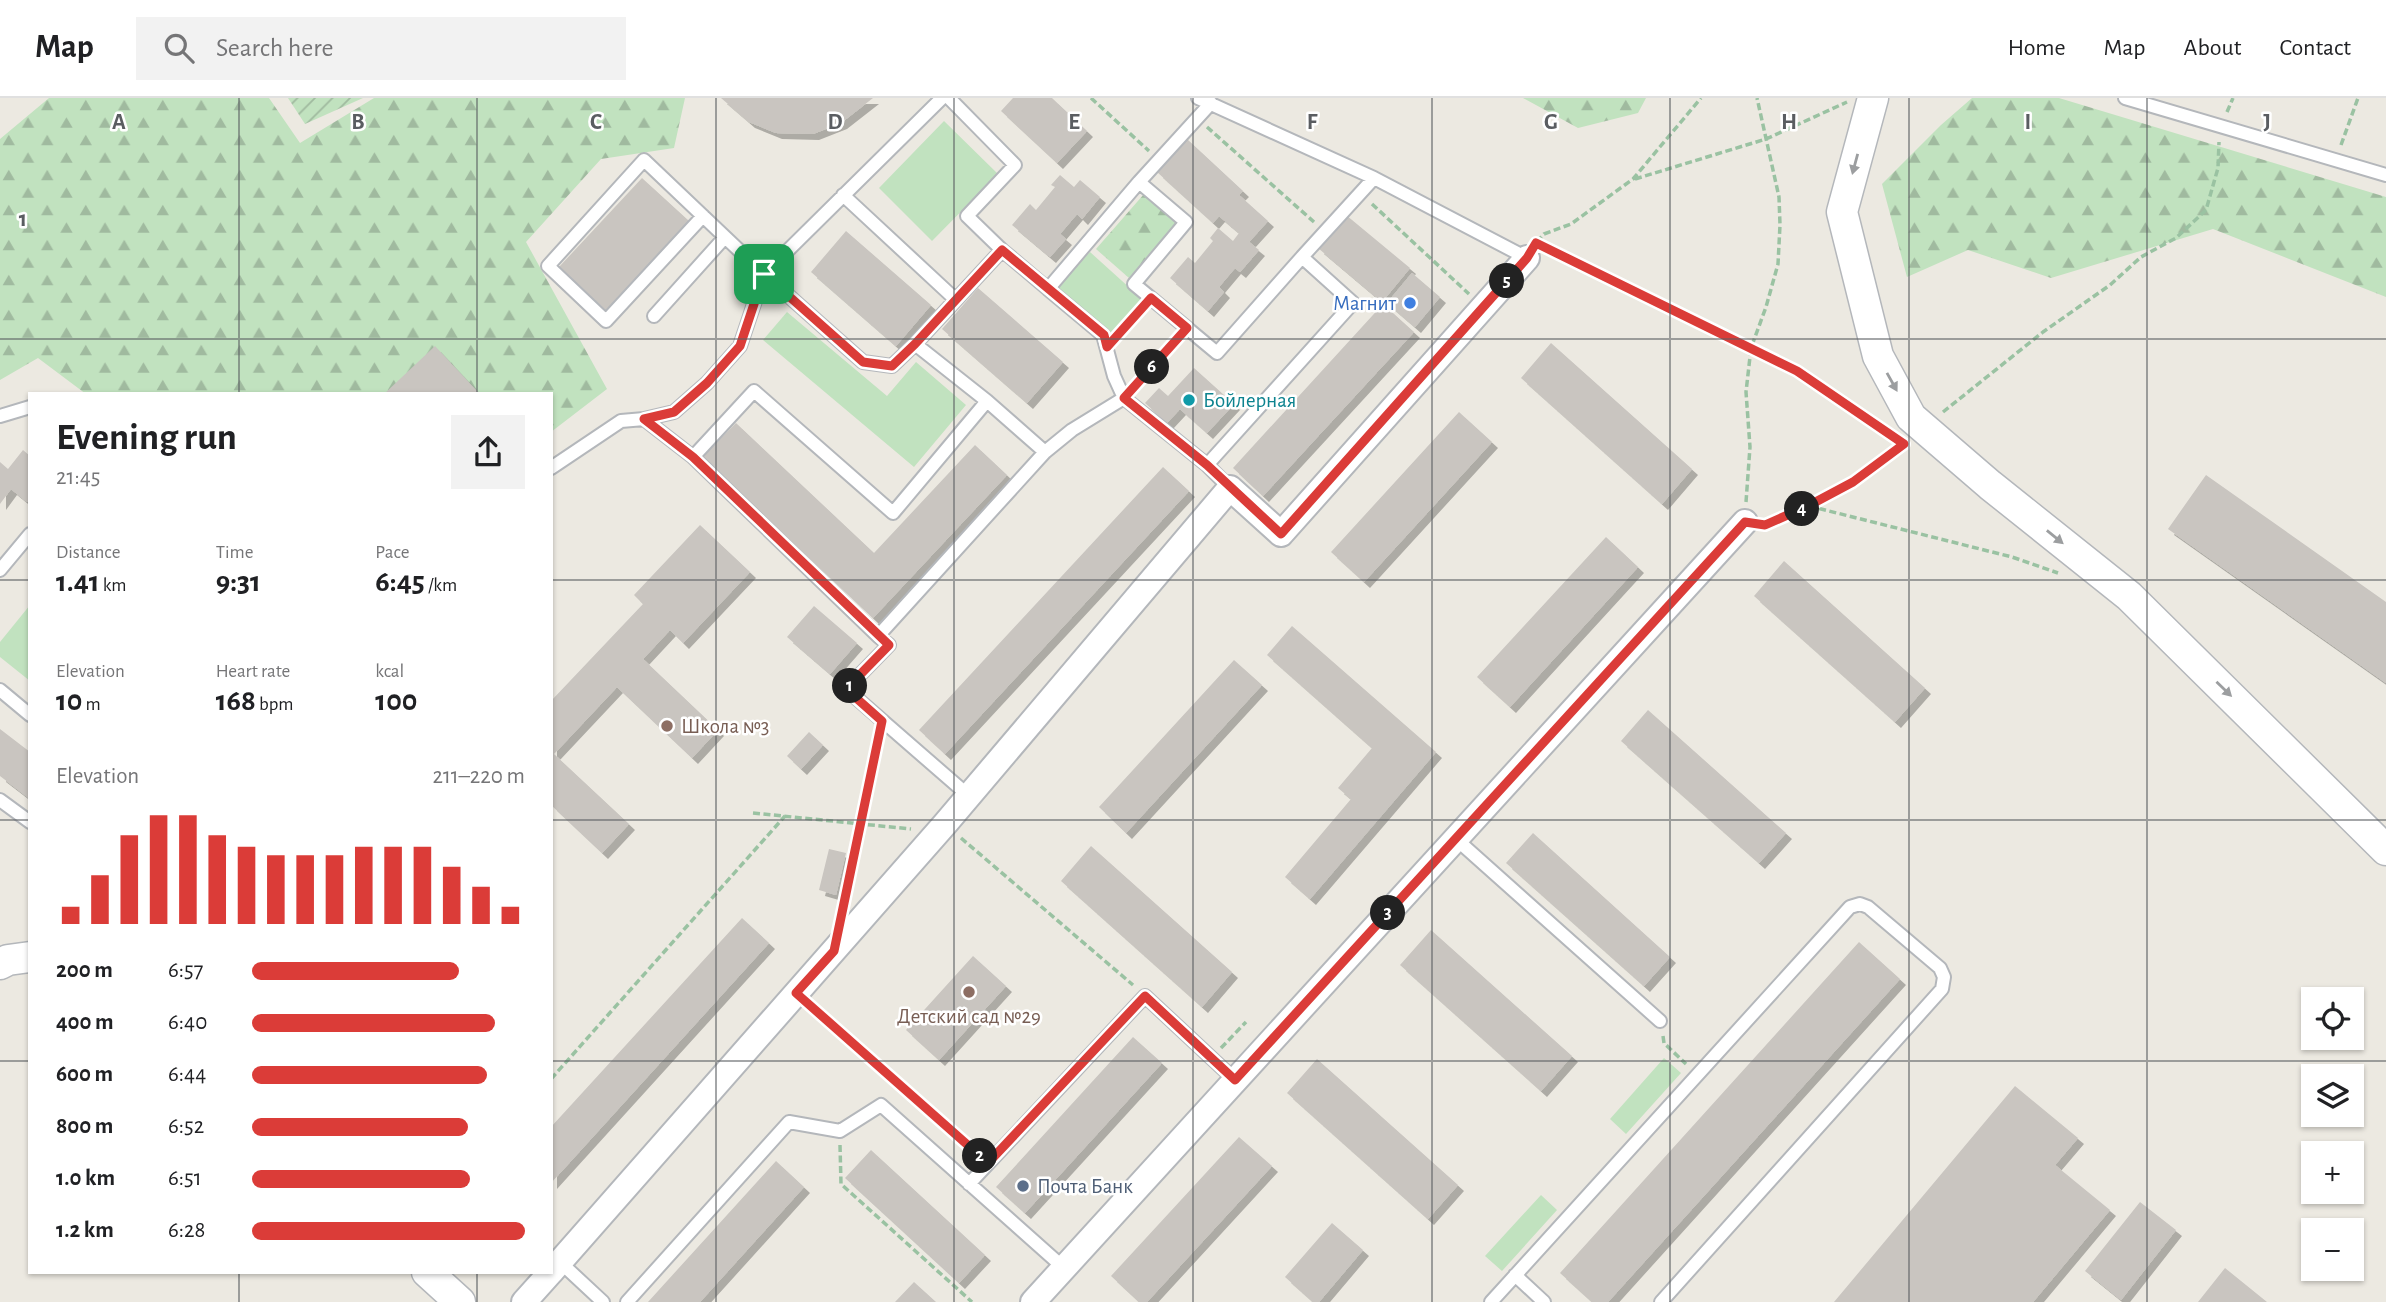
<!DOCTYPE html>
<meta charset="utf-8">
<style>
body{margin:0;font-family:"Alegreya Sans",sans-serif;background:#f2f2f2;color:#202124;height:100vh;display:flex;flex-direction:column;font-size:26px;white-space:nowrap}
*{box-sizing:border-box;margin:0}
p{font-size:23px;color:#757577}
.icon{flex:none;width:38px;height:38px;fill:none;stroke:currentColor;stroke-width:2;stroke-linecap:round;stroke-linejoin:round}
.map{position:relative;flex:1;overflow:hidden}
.side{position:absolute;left:28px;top:294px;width:525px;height:882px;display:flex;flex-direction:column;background:#fff;border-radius:0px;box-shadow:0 2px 5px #0004}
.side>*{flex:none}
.buttons{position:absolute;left:2301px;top:889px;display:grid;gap:14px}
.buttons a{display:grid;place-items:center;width:63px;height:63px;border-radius:0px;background:#fff;box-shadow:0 2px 5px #0004;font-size:35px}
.pin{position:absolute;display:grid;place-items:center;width:60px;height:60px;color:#fff;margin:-30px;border-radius:14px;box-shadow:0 4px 10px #0006}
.km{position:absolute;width:35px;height:35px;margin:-18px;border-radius:50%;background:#222;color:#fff;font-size:19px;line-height:35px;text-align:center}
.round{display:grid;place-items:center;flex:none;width:74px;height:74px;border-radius:0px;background:#f2f2f2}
.summary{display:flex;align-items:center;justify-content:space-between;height:119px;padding:0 28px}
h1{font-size:38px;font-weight:700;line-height:52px}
.metrics{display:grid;grid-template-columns:repeat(3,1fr);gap:10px;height:119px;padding:7px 28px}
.metrics div{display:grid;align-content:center}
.metrics b{font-size:30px;font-weight:700}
.metrics small{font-size:19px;font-weight:400}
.metrics p{font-size:19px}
.chart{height:196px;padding:14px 28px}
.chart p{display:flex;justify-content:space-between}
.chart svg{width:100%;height:126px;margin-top:7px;stroke:#db3c38;stroke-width:6}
ul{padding:0 28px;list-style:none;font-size:23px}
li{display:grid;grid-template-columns:112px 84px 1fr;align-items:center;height:52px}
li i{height:18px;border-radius:9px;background:#db3c38}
header{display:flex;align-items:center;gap:42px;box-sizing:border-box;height:98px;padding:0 35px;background:#fff;border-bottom:2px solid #e0e0e0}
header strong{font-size:33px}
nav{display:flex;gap:38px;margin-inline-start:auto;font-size:24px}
.search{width:490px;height:63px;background:#f2f2f2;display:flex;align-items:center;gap:18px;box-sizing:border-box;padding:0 24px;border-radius:0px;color:#757577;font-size:26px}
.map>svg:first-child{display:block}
.forest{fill:url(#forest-firs)}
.park{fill:#c1e2bf}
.garden{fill:url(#garden-furrows)}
.building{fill:#c9c5c0;filter:url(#shadow)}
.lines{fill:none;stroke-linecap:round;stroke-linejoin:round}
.service-casing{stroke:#b4b7bb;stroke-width:16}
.minor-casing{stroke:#b4b7bb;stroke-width:28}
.tertiary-casing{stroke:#b4b7bb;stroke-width:33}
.path{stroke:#9ac2a2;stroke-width:3.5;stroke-dasharray:7 3.5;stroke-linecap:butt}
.service{stroke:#fff;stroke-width:12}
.minor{stroke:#fff;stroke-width:24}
.tertiary{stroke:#fff;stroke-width:30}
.oneway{fill:#9c9ea0}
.route-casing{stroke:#fff;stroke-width:14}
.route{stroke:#db3c38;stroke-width:9}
.grid{fill:none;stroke:#5a5d61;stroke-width:2;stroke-opacity:0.55}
.shop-dot{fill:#3f7fe0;stroke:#fff;stroke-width:2.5}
.culture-dot{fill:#0f9aa8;stroke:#fff;stroke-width:2.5}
.education-dot{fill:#8d6e63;stroke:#fff;stroke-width:2.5}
.service-dot{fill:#5c6f8a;stroke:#fff;stroke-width:2.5}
.labels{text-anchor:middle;stroke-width:5;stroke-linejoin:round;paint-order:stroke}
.shop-label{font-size:21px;fill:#366cbe;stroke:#fff;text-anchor:end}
.culture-label{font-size:21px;fill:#0d838f;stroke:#fff;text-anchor:start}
.education-label{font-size:21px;fill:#785e54;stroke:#fff;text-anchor:start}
.service-label{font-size:21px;fill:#4e5e75;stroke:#fff;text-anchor:start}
.grid-label{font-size:23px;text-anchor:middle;font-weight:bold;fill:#5a5d61;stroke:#fff;stroke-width:5;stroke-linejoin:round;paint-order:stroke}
</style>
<header>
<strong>Map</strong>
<div class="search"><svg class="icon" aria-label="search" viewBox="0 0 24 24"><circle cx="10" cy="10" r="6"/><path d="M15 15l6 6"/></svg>Search here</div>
<nav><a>Home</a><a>Map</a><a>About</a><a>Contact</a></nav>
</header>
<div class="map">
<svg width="2386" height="1204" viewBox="0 0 2386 1204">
<defs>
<pattern id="forest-firs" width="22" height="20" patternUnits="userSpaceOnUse" patternTransform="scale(1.75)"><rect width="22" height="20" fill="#c1e2bf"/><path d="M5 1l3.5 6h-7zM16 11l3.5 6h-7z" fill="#a0ba9f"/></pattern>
<pattern id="garden-furrows" width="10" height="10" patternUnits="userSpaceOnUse" patternTransform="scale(1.75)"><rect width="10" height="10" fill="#c1e2bf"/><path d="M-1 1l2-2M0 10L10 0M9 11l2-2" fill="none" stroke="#a0ba9f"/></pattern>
<filter id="shadow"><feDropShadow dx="6" dy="6" stdDeviation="0" flood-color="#0004"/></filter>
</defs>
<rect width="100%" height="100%" fill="#ece9e1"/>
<path class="forest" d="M49,0H269L300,45L374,0H685L674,50L601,61L526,144L607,291L551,334V296H86L38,260L0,282V41Z
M1523,0H1646L1638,15L1578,30Z
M1972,0H2059L2386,99V199L2213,131L2051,180L1968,152L1907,179L1882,86L1941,27Z
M1144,96L1177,124L1129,180L1096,151Z"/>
<path class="park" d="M944,23L998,76L932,143L879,90Z
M1090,154L1142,201L1110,236L1058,189Z
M787,214L887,298L916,264L966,307L914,369L763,242Z
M30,507V583L0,559V544Z
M1664,960L1681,975L1626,1036L1610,1021Z
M1541,1097L1557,1112L1502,1173L1485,1158Z"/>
<path class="garden" d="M288,0H363L305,26Z"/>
<path class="building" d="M721,0H873L841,25L813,36L776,35L749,24Z
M1013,0H1052L1087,33L1057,65L1001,13Z
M1187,41L1243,93L1239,97L1268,123L1249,144L1259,152L1240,174L1235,170L1219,189L1224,194L1208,213L1170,180L1188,159L1195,165L1213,143L1210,140L1218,130L1233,143L1239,135L1219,118L1213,125L1157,74Z
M1060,77L1074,89L1080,82L1100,99L1082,121L1077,116L1060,136L1066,141L1050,159L1012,127L1030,106L1036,112L1055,89L1051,87Z
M642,80L689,123L606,212L559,169Z
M1346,117L1410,170L1382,204L1318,150Z
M846,133L931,207L896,248L811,174Z
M1412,175L1440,199L1415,229L1387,205Z
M978,190L1063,264L1027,305L942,231Z
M1383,206L1414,234L1263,398L1233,370Z
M1551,245L1692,371L1662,406L1521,280Z
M435,248L480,296H384Z
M1194,270L1234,306L1207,335L1180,311L1167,325L1145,305L1159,290L1168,298Z
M1459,314L1492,344L1364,484L1331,454Z
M736,325L874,455L975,347L1007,377L873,520L702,359Z
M23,352L30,358V400L27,404L11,391L0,406V364L8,371Z
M1163,369L1189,393L945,656L919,632Z
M2206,377L2386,504V585L2168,431Z
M700,427L750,474L683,545L670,532L643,561L718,632L692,660L617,589L554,656L629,726L602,755L551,707V603L643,506L634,497Z
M1606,439L1638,469L1510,609L1477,579Z
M1784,463L1925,590L1895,624L1754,498Z
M814,508L857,545L830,576L787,539Z
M1292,528L1436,654L1310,801L1285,779L1351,701L1338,690L1372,650L1267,557Z
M1234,562L1262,587L1126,735L1099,709Z
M1648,612L1786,735L1759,765L1621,643Z
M0,631L30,654V701L0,678Z
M809,634L823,647L801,671L787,658Z
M1533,735L1670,859L1644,888L1506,765Z
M1091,748L1232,874L1202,909L1061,783Z
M829,751L846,755L836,797L819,792Z
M742,820L769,845L551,1085V1029Z
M1431,832L1572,958L1541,993L1400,867Z
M1859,844L1900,881L1608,1204H1592L1560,1175Z
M973,858L1006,888L939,962L906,932Z
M1133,939L1162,965L1025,1115L996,1089Z
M1317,961L1458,1087L1428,1121L1287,995Z
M2015,988L2078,1040L2055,1067L2110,1112L2033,1204H1834Z
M1239,1039L1272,1068L1147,1204H1139L1111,1178Z
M871,1052L985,1157L959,1185L845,1080Z
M776,1063L804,1089L700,1204H648Z
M2140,1104L2176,1132L2121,1202L2085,1173Z
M1332,1125L1363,1152L1319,1204H1313L1285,1179Z
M2225,1170L2267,1204H2198Z
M914,1184L936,1204H895Z"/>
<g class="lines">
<g class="service-casing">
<path id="service" d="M949,0L1015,67L967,118L1002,152
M1198,0L1374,80L1527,160
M2125,0L2386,77
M1211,5L1139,84L1186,124L1134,186L1217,255L1302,159
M843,97L955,201
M1048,191L1103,237L1114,278L1124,300
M654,218L725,139
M915,246L1002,152L1048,191L1139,84
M0,318L30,309
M644,321L693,359L878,538L1045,354L987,303L915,246L892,268L863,264L764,176L644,62L548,168L606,223L703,118
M1045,354L1072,332L1124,300L1207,367
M693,359L754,293L893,415L987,303
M551,370L621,323L644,321L674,314L707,285L740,248L764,176L942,0
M1230,390L1207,367L1353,205L1302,159L1374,80
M0,472L30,436
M878,538L889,547L846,591L969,698
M0,592L30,617
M0,702L30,724
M1456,741L1660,923
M969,1086L1145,898L1235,982
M560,1164L603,1204
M1515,1177L1544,1204
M627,1204L789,1024L840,1033L881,1007L1064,1170
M1491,1204L1850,809L1860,806L1868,809L1940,870L1944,879L1942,891L1661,1204"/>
</g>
<g class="minor-casing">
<path id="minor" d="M551,1174L945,726L1230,390L1281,436L1527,160
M524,1204L551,1174
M1033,1204L1745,424"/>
</g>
<g class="tertiary-casing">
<path id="tertiary" d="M1873,0L1842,114L1878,258L1911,319L1990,387L2129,498L2386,752
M0,866L8,862L30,859
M427,1174L460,1204"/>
</g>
<path class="path" d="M1091,0L1149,53
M2227,14L2233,0
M1207,29L1314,124
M2341,47L2358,0
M1635,81L1766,41L1847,4
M1372,106L1469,196
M1537,144L1544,136L1571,126L1633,81L1701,0
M1548,150L1797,273L1894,339
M1119,235L1140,212
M1135,288L1176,242
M1943,314L2043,234L2110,187L2141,159L2176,140L2206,112L2218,70L2219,44
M1746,404L1750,349L1746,294L1751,250L1766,209L1778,166L1780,127L1779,99L1757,0
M1809,408L2012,459L2058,475
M1767,426L1853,385L1905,346
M753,715L911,731
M961,740L1133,887
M844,806L879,639
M812,909L976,1055
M1663,938L1664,945L1686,966
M1221,950L1246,924
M551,981L785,718
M840,1047L841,1086L972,1204"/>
<use href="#service" class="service"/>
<use href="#minor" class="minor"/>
<use href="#tertiary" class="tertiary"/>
</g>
<defs><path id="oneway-solid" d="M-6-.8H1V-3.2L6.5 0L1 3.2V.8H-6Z" transform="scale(1.75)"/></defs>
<g class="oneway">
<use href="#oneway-solid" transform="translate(1855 66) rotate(105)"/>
<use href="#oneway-solid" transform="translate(1892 284) rotate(61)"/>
<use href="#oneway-solid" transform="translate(2055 439) rotate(39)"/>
<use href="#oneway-solid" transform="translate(2224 591) rotate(44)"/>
</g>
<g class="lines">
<g class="route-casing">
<path id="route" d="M1536,145L1797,273L1904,346L1853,384L1808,408L1765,427L1745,424L1235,982L1145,898L988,1065L796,895L834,853L882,623L846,591L889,547L693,359L644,321L674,314L707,285L740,248L764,176L863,264L892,268L915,246L1002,152L1104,237L1107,249L1151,200L1187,230L1124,300L1207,367L1281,436L1527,160Z"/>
</g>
<use href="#route" class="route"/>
</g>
<path class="grid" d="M239,0V296M477,0V296M716,0V1204M954,0V1204M1193,0V1204M1432,0V1204M1670,0V1204M1909,0V1204M2147,0V1204M0,241H2386M0,482H30M551,482H2386M0,722H30M551,722H2386M0,963H30M551,963H2386M239,1174V1204M477,1174V1204"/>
<circle class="shop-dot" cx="1410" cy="205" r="7"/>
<circle class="culture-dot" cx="1189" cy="302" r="7"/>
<g class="education-dot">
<circle cx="667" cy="628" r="7"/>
<circle cx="969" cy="894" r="7"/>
</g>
<circle class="service-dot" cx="1023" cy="1088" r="7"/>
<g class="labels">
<g class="shop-label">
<text x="1396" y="212">Магнит</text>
</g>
<g class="culture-label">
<text x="1203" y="309">Бойлерная</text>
</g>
<g class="education-label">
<text x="681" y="635">Школа №3</text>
<text x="969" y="925" text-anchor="middle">Детский сад №29</text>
</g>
<g class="service-label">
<text x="1037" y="1095">Почта Банк</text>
</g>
</g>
<g class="grid-label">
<text x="119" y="31">A</text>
<text x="358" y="31">B</text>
<text x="596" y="31">C</text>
<text x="835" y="31">D</text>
<text x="1074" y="31">E</text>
<text x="1312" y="31">F</text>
<text x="1551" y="31">G</text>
<text x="1789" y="31">H</text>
<text x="2028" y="31">I</text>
<text x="2267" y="31">J</text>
<text x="23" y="128">1</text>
</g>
</svg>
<div class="buttons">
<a><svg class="icon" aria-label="locate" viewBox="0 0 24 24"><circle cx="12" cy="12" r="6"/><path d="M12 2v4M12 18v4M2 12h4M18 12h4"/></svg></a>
<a><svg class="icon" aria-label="layers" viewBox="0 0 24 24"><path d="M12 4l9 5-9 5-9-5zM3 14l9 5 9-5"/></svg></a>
<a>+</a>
<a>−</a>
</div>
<div class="pin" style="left:764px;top:176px;background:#1e9e55"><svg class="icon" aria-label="arrive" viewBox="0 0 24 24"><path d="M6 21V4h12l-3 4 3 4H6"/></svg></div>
<b class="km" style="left:850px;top:588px">1</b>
<b class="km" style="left:980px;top:1058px">2</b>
<b class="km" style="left:1388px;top:815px">3</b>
<b class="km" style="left:1802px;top:411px">4</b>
<b class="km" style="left:1507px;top:183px">5</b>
<b class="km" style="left:1152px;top:269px">6</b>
<section class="side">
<div class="summary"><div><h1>Evening run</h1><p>21:45</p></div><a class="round"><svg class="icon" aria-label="share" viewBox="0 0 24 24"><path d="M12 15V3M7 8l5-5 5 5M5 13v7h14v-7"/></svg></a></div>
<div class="metrics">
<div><p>Distance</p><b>1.41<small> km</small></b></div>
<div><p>Time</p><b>9:31</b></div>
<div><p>Pace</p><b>6:45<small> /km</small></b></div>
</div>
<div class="metrics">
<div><p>Elevation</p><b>10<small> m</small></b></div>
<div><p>Heart rate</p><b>168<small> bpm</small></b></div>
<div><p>kcal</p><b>100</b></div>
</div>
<div class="chart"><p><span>Elevation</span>211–220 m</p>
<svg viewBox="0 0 160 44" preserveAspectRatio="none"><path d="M5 44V38M15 44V27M25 44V13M35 44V6M45 44V6M55 44V13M65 44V17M75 44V20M85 44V20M95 44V20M105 44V17M115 44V17M125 44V17M135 44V24M145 44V31M155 44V38"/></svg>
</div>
<ul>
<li><b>200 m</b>6:57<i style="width:76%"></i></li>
<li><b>400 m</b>6:40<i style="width:89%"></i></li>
<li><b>600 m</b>6:44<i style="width:86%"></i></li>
<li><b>800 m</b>6:52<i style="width:79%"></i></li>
<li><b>1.0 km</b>6:51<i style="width:80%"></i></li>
<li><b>1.2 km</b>6:28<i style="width:100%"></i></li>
</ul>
</section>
</div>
